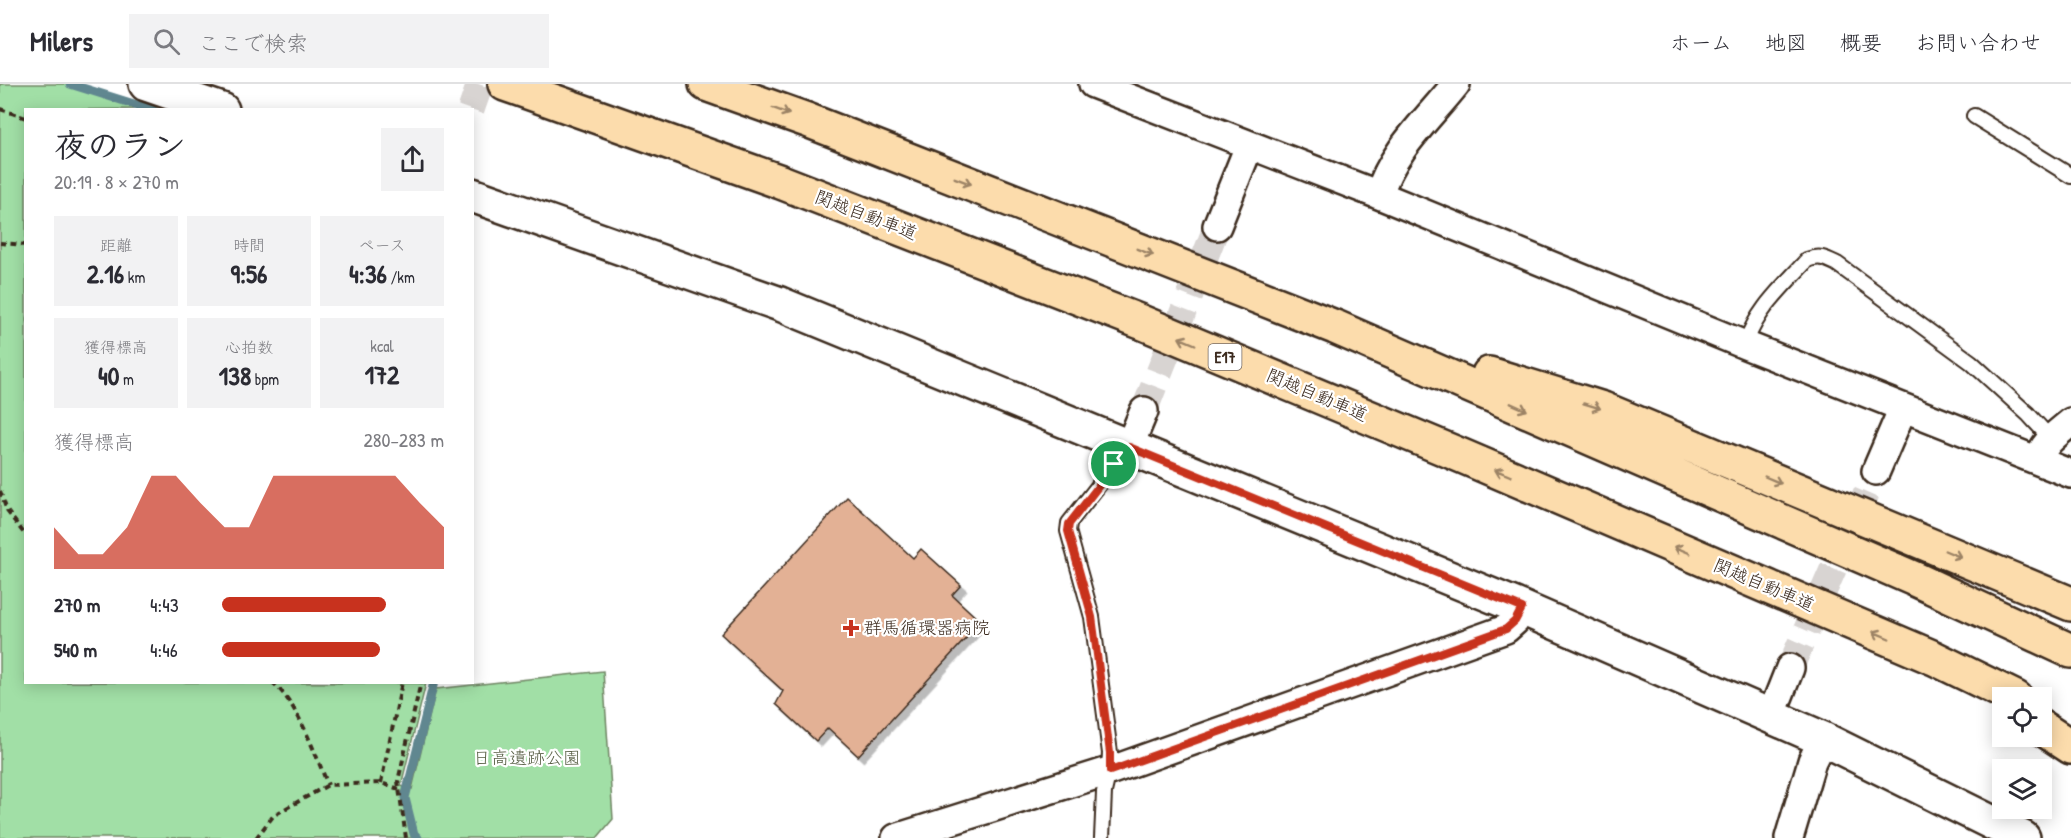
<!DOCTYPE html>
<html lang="ja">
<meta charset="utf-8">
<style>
body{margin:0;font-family:"Patrick Hand","Klee One",sans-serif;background:#f2f2f3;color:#2b2b33;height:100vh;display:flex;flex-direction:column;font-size:22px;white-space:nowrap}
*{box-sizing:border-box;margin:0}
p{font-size:20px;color:#7c7c81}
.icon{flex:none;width:33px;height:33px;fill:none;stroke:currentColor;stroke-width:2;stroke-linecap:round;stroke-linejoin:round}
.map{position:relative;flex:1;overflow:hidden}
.details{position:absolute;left:24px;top:24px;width:450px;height:576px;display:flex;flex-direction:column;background:#fff;border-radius:0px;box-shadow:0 3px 15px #0003}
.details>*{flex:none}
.controls{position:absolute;left:1992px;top:603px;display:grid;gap:12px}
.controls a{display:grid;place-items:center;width:60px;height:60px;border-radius:0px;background:#fff;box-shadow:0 3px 15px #0003;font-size:30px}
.pin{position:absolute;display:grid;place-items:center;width:51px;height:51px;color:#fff;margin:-26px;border:3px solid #fff;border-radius:50%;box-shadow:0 2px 6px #0007}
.round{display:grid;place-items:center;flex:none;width:63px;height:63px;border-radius:0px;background:#f2f2f3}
.overview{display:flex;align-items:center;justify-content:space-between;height:102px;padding:0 30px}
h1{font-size:33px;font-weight:700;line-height:45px}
.metrics{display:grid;grid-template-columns:repeat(3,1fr);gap:9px;height:102px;padding:6px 30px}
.metrics div{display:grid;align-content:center;border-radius:0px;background:#f2f2f3;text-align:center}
.metrics b{font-size:26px;font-weight:700}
.metrics small{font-size:16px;font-weight:400}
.metrics p{font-size:16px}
.chart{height:168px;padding:12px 30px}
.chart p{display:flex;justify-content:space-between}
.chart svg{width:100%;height:108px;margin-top:6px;fill:#c8321e;opacity:.7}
ul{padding:0 30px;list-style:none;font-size:20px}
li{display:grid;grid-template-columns:96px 72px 1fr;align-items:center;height:45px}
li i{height:15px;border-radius:8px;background:#c8321e}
header{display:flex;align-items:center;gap:36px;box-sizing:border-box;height:84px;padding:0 30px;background:#fff;border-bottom:2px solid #e1e1e2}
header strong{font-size:28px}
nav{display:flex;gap:33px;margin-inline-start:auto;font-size:21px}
.search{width:420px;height:54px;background:#f2f2f3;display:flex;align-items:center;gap:15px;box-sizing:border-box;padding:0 21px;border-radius:0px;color:#7c7c81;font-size:22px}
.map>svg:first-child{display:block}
.green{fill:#a1dfa6;stroke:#6e8462;stroke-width:1.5}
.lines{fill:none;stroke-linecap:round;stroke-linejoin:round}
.stream{stroke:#618790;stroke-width:9}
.building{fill:#e3b195;stroke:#3b2a1e;stroke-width:1.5;filter:url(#shadow)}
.minor-tunnel{stroke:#d8d4d2;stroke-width:27;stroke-dasharray:27 14;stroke-linecap:butt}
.service-casing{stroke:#3b2a1e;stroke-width:18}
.minor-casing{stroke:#3b2a1e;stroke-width:32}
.tertiary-casing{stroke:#3b2a1e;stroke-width:38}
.motorway-casing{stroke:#3b2a1e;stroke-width:38}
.path{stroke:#3b2a1e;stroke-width:4;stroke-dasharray:6 4.5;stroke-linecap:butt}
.service{stroke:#fff;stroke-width:14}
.minor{stroke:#fff;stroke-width:27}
.tertiary{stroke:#fff;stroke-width:33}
.motorway{stroke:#fcdcac;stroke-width:33}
.oneway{stroke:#9c8365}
.route-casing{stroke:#fff;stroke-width:12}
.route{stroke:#c8321e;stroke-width:8}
.poi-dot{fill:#c8321e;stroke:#fff;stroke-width:2}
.labels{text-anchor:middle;stroke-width:4.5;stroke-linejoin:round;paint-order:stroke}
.shield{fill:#fff;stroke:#766a62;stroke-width:1.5}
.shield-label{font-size:16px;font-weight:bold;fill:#3b2a1e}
.street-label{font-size:18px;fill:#3b2a1e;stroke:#fff}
.poi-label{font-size:18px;fill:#3b2a1e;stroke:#fff;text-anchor:start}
.park-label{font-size:18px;fill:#5a6047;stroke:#fff}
</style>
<header>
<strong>Milers</strong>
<div class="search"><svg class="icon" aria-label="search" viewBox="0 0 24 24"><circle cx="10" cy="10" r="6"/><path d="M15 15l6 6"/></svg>ここで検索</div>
<nav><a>ホーム</a><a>地図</a><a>概要</a><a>お問い合わせ</a></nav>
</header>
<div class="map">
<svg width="2071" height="754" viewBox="0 0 2071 754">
<defs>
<filter id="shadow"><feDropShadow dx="5.5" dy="5.5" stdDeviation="0" flood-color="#0004"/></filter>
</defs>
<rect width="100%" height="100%" fill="#fff"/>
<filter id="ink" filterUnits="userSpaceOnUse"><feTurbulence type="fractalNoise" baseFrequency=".0167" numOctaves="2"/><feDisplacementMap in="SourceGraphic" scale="12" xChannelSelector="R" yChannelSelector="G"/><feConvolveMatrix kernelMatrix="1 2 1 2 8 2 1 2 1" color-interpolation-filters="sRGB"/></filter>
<g filter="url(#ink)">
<path class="green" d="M0,0H68L153,25L26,26V598L426,599L401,702L412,705L436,605L603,587L613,735L597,754H0Z"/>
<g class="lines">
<path class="stream" d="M70,0L153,26
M418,754L414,750L405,714L434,598"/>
</g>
<path class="building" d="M847,413L913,474L921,465L961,501L952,511L981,538L858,672L828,644L816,657L776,620L783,607L721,550Z"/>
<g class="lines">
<path class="minor-tunnel" d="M471,26L480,0
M1144,327L1217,142
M1790,584L1876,387"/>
<g class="service-casing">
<path id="service" d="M1974,32L2071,92
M1745,261C1757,225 1782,204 1807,176C1820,171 1825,174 1837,180L1971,278L2028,330L2051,355
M1102,754L1104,708L1109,687L1110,669L1092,533L1068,447L1069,439L1129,363"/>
</g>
<g class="minor-casing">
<path id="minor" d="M1093,0L1379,111L1745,261L2071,390
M1379,111C1391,68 1429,34 1456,0
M1217,142L1249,62
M1129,363L1144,327
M2038,376C2044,358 2057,350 2071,338
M1876,387L1903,324
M1771,632L1790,584
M896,754L1109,687L1506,545L1515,537L1522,524
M1789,754L1812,677L1823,655"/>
</g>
<g class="tertiary-casing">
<path id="tertiary" d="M146,0L222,26
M472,111L780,220L1522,524L1823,655L2023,754"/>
</g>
<g class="motorway-casing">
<path id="motorway" d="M505,0L781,98L1141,238L1462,372L1934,574L2016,614
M706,0L807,36L1335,243L1917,496L2071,567
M1489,290L1603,325L2071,520
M2042,644L2071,663"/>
</g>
<path class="path" d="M0,25L26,34
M0,159L26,161
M0,407L7,427L26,452
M272,598C298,619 315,670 328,701
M381,699L402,598
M256,754L274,731L328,701L381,699L399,705
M406,754L398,697L421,598"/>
<use href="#service" class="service"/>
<use href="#minor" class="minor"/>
<use href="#tertiary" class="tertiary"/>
<use href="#motorway" class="motorway"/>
</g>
<defs><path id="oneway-shaft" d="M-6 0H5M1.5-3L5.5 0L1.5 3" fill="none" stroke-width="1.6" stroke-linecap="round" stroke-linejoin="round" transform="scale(1.5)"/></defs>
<g class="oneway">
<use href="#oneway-shaft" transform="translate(781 27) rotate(20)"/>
<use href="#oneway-shaft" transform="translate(963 97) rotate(21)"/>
<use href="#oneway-shaft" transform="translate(1145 168) rotate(21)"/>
<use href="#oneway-shaft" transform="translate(1187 257) rotate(-157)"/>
<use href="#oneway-shaft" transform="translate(1592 322) rotate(17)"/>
<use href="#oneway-shaft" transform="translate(1519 323) rotate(24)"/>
<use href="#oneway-shaft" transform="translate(1503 389) rotate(-157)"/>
<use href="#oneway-shaft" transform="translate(1773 396) rotate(23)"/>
<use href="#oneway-shaft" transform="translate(1682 466) rotate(-157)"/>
<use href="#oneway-shaft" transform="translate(1953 470) rotate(23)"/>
<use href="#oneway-shaft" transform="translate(1881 551) rotate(-157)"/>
</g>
</g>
<g class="lines" filter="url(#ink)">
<g class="route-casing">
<path id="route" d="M1129,363L1522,524L1515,537L1506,545L1110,687V669L1092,533L1068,447L1069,440Z"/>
</g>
<use href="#route" class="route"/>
</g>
<path class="poi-dot" d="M848 535h6v6h6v6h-6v6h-6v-6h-6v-6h6z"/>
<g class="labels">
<rect class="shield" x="1208.5" y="260" width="33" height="26" rx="4.5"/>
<g class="shield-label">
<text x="1225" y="279">E17</text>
</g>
<g class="street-label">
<text transform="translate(866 131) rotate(21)" y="6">関越自動車道</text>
<text transform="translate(1317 311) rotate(23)" y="6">関越自動車道</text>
<text transform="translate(1764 501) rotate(23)" y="6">関越自動車道</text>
</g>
<g class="poi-label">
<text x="864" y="550">群馬循環器病院</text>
</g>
<g class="park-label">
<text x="527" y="680">日高遺跡公園</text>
</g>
</g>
</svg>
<div class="controls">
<a><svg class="icon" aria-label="locate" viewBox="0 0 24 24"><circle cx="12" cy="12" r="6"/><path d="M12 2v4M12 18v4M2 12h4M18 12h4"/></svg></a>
<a><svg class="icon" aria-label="layers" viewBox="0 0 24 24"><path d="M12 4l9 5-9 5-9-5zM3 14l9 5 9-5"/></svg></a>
</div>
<div class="pin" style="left:1114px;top:380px;background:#1e9e55"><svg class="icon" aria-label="arrive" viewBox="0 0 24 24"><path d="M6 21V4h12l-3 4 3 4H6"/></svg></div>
<section class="details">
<div class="overview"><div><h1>夜のラン</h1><p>20:19 · 8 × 270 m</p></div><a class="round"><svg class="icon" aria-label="share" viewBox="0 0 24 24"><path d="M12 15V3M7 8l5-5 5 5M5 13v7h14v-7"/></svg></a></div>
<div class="metrics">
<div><p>距離</p><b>2.16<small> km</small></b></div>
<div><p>時間</p><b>9:56</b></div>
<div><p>ペース</p><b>4:36<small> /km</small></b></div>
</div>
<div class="metrics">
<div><p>獲得標高</p><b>40<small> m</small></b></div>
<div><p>心拍数</p><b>138<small> bpm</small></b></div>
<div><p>kcal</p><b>172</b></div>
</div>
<div class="chart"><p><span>獲得標高</span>280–283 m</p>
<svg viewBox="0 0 160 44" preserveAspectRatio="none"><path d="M0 44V27L10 38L20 38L30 27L40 6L50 6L60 17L70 27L80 27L90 6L100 6L110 6L120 6L130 6L140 6L150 17L160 27V44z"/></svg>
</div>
<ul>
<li><b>270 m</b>4:43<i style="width:74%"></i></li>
<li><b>540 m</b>4:46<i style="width:71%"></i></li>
</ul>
</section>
</div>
